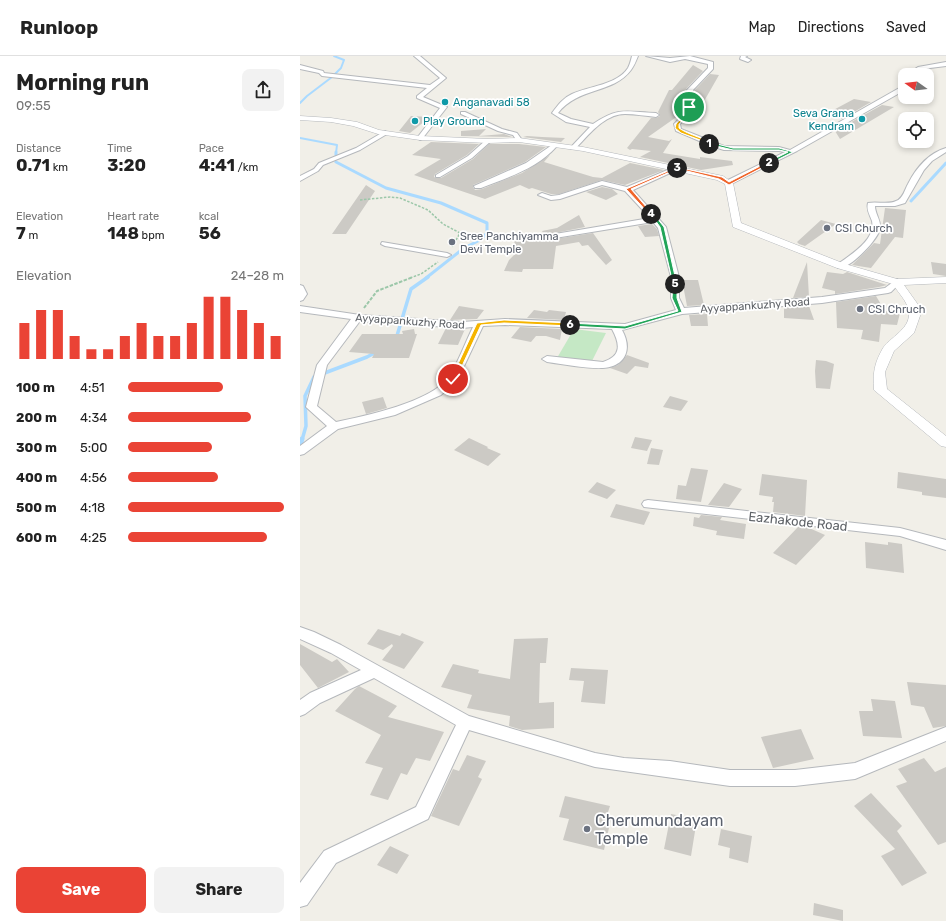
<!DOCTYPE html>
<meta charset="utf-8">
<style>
body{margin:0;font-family:Rubik,sans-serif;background:#f2f2f2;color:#222;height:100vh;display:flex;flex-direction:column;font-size:15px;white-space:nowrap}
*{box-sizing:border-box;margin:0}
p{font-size:13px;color:#767676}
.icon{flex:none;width:22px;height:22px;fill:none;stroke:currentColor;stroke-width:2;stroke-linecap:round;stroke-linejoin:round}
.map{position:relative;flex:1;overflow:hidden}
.panel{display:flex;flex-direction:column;background:#fff;width:300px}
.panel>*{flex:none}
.needle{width:26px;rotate:284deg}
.controls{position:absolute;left:598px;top:12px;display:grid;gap:8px}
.controls a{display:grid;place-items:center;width:36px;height:36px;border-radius:8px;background:#fff;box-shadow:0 2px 6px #0003;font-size:20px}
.pin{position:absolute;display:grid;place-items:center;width:34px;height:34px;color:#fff;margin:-17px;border:2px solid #fff;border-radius:50%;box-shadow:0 1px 4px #0007}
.km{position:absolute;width:20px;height:20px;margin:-10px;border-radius:50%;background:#222;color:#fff;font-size:11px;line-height:20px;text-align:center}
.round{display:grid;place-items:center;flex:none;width:42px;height:42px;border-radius:8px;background:#f2f2f2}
.head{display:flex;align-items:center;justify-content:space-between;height:68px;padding:0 16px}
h1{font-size:22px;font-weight:700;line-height:30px}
.stats{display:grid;grid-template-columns:repeat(3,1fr);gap:6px;height:68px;padding:4px 16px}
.stats div{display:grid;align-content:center}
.stats b{font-size:17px;font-weight:700}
.stats small{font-size:11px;font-weight:400}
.stats p{font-size:11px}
.chart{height:112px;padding:8px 16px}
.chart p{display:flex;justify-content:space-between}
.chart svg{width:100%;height:72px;margin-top:4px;stroke:#ea4335;stroke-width:6}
.cta{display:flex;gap:8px;margin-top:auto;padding:8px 16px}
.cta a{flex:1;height:46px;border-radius:8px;background:#ea4335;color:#fff;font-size:16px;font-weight:700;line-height:46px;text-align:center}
.cta a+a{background:#f2f2f2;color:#222}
ul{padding:0 16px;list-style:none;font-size:13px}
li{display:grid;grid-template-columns:64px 48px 1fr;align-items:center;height:30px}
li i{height:10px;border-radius:5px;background:#ea4335}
header{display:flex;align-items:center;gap:24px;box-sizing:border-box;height:56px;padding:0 20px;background:#fff;border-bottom:1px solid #e0e0e0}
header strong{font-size:19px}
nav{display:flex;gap:22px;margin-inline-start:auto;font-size:14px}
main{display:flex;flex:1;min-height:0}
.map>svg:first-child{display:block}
.green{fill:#c5e8c5}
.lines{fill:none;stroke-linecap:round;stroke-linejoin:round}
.stream-far3{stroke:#aadaff;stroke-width:2}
.stream-far2{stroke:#aadaff;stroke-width:3}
.stream-far1{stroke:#aadaff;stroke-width:3.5}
.stream{stroke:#aadaff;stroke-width:5}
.building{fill:#cccac5}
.minor-casing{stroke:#b5b8bc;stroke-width:2}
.tertiary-casing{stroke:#b5b8bc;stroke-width:1}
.path-far1{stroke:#9cc7a9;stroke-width:1.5;stroke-dasharray:2.5 1.5;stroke-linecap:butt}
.path{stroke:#9cc7a9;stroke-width:2;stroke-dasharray:3.5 1.5;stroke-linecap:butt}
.minor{fill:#fff;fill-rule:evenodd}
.tertiary{fill:#fff;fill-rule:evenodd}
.split-1{fill:#f5b400;stroke:#fff}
.split-2{fill:#22a559;stroke:#fff}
.split-3{fill:#f0652b;stroke:#fff}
.split-4{fill:#f0652b;stroke:#fff}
.split-5{fill:#22a559;stroke:#fff}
.split-6{fill:#22a559;stroke:#fff}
.split-7{fill:#f5b400;stroke:#fff}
.culture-dot{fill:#0f9aa8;stroke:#fff;stroke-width:1.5}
.worship-dot{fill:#6b7280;stroke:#fff;stroke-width:1.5}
.labels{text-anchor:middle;stroke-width:3.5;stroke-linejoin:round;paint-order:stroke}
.far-culture-label{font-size:11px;fill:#0d838f;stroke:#fff;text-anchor:start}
.far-worship-label{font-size:11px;fill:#5b616d;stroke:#fff;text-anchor:start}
.far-street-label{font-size:11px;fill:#5f6368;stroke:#fff}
.street-label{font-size:13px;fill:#5f6368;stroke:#fff}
.near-worship-label{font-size:16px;fill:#5b616d;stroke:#fff;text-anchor:start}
</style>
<header>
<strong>Runloop</strong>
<nav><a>Map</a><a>Directions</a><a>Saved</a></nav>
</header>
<main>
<section class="panel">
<div class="head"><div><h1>Morning run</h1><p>09:55</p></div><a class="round"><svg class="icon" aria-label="share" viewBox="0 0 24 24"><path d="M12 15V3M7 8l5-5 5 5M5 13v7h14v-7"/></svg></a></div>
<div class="stats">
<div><p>Distance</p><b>0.71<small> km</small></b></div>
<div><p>Time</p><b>3:20</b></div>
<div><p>Pace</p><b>4:41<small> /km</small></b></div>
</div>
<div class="stats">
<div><p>Elevation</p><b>7<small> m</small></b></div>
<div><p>Heart rate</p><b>148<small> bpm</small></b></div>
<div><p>kcal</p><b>56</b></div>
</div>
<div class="chart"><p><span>Elevation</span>24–28 m</p>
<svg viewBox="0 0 160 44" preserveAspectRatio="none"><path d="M5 44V22M15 44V14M25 44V14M35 44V30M45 44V38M55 44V38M65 44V30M75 44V22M85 44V30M95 44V30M105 44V22M115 44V6M125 44V6M135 44V14M145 44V22M155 44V30"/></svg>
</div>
<ul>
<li><b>100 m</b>4:51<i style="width:61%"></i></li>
<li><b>200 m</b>4:34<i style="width:79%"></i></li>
<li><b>300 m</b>5:00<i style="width:54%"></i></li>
<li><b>400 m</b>4:56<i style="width:58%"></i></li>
<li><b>500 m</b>4:18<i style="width:100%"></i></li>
<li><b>600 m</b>4:25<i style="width:89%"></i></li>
</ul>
<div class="cta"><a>Save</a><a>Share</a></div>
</section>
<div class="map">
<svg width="646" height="865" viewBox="0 0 646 865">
<rect width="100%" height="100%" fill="#f1efe8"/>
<path class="green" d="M274,273L306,277L292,305L257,302Z"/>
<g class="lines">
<path class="stream-far3" d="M34,0L44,4L41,12L35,18
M0,47L7,40L32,21
M0,82L37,89L36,97"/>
<path class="stream-far2" d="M36,99V96
M36,106L86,132L141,147L187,167V177L180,184L164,192L126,222
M611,145L646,107"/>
<path class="stream-far1" d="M96,283L111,233L128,221
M2,384L6,370L5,340L14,321L67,301L78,295"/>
<path class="stream" d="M0,389L2,383"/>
</g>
<path class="building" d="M393,9L403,15L386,33L385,55L348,81L369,85L372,83L363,97L400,103V101L432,105L433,109L401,114L340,101L351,95L332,93L330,94L327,92L351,62H356L360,60V59L358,56L369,34H372Z
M410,18L419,19L399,54L394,52V35Z
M554,43L571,46L542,63L524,59Z
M582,49L594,51L540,83L535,75Z
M111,60L130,61L110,77L99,75Z
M186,73L179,80L204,78L212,81L161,80V75Z
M227,80L242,81L265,82L261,86L223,81Z
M131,86L179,88L167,99L135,118L134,121L136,122H141L173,103L189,88H219L246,91L225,106L173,129V131L175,134L182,133L222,117L250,99L244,106L293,121L302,122L330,107L364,114L325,129L302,124L259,138H251L232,132L229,133L220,129L185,143L114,119L141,103L112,99Z
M66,129L75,135L46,178H32Z
M302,131L312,133L318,138L306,144L286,136Z
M585,152L606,154L603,182L595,181L571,212L552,209L574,187L580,188Z
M279,159L285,171L255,177L250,181L255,183L293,177L312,204L306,209L288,189L282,190L279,186L256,190L253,213H223L222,216L204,215L209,204L217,196L212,177L246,181L242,175L257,172Z
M521,164L536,168L505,190L499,188L497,186Z
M352,168L357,173L359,180L345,181L338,170Z
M507,206L509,241L493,242L496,234Z
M631,206L646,208V220L633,218Z
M527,216L543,218L547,216L587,229L579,231L535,238V235L522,232Z
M382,224H398L404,249L387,250Z
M576,240L585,255L600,257L597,269L581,268L579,286L561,283L563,274L537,272L536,246Z
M159,250L184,254L177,263L150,264Z
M509,250L514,264L484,262V251Z
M234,254L247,256L249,254L266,256L264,264L227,262Z
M407,258L408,270H391L389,259Z
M220,271L262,273L260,284L246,280H236L231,286L211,282Z
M146,272L165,273L158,289L138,288Z
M114,273L115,278H117L109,302H72L74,298L49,296L62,278H103L102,275Z
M327,299L349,307L348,312L335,310L327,318L310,312L318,309Z
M516,304L526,305L534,308L530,333L516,332L515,315Z
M370,340L388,345L381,355L363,351Z
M83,341L87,352L66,358L62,346Z
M335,381L352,384L347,395L331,392Z
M169,382L188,391L187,392L201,398L188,410L154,394Z
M351,392L363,394L359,409L347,408Z
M391,412L408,414L401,446L376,443L378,429L386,430Z
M598,416L646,423V442L622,439V436L597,432Z
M462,418L507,424L505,460L473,456L474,446H472L473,441L459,439Z
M297,426L316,434L307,443L288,436Z
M424,427L442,433L429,451L408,449Z
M316,448L350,456L344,469L310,461Z
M401,459L422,461L420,464L446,468L444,483L416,479L417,475L393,470L394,461L399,462Z
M499,470L507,471L525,479L496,509L473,497Z
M565,486L588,489V486L602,488L604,517L566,512Z
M78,573L100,580L102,577L124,586L104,613L82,604L93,590L92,588L83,594L67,588Z
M248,582L246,607H240L239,647L254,646V672L222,674L209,670L210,660L167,652L172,639L141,631L153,608L179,614L178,617L210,623L214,583Z
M0,588L32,606L37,603L49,616L18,632L0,609Z
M271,612L308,614L305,648L281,646L284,625L269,624Z
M607,626L646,629V670L633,672L624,651L611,649Z
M59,630L97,650L88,661L144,676L130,705L116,702L107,719L101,717L88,744L70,739L83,712L65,707L81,679L35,655L55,633Z
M571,643L595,645L602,682L563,680L559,655H573Z
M501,673L514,703L473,712L461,681Z
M167,699L186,705L178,721L182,723L159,770L131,760L153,713L159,715Z
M624,702L635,716L646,711V786L638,789L596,730L607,726L598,713Z
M571,737L602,770L597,775L627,817L602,830L581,800L595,793L554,750Z
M265,740L310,750L306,762L311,763L304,794L263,784L269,763L259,761Z
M371,758L397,763L391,800L364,793Z
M421,773L452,780L448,807L429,802L430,792L418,789Z
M90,790L109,799L97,818L77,809Z
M514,847L543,854V865L513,859Z"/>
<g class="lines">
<g class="minor-casing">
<path id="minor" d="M114,0H120L146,22L123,41L147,51L122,83L120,84L117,82L140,52L117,42V40L127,32L22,20L19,17L0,13V9L23,15L24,17L130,29L140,22Z
M332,0H338C336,5 334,10 331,14C313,38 278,31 258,57L271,63L293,68C319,50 327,56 356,57L359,59L356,61C346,60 335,58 325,58C304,58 288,80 275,93H271V91L290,71L266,66L252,57C258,49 263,42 272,38C289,30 317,29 328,12C330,8 331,4 332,0Z
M346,0L370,2L390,0L413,6V13L393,34L392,56L380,68L381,73L424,90L479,91L490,94L601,31L605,27V34L497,95L429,129H426V125L485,96L479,95L424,94L411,90L376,75L374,68L386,56L387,34L408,12V8L385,3L370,6Z
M441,0H447L445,1L451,4L448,6L440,3Z
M646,6V10L622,13L613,19H606L618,11Z
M161,56H165L202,73L217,77L222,84L217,85L213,79L198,75L161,58Z
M85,75L88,77L87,78L60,94L23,109L18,115L0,125V120L14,113L19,107L56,92Z
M186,84L191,85L172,102L140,121H136V119L168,100Z
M252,89L257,90C238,112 207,122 181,132H175L174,130L226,107Z
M646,92V96L632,105L624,114L605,147L595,150H575C575,158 581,164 580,172C579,183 549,214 538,212L537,210L538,208C550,199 576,184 572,165C570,159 566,154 568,147C577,145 588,149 596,145C603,143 605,133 608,128C616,112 629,97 646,92Z
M377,110L379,111V113L333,134L366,171L379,221V242L384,252L522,241L585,232L597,223L601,226L591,236L588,237L522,247L382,258L322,274C332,292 327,310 303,312C289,313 262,308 247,306L242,303L247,300L303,306C322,300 320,288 312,273L205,269L183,270L158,323L141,339L95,359L38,373L4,398L0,399V390L27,370L6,351L17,309L51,263L0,256V250L60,259L162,266L205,263L325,268L376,254L371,242V221L358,172L353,166L255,182L251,180L255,178L350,162L325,135L302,129L260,143L251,144L238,139L242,137L251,140L259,139L302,125L327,131ZM60,265L162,272L173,271C166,285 157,309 149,321C131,346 65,360 36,366L17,350L27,309Z
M82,186L147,197L151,199L147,201L85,190L81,188Z
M0,229L3,230L7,238L3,244L0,245Z
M348,444L600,472L646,484V494L600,480L344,451L342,448L344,445Z
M0,571L14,576L41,589L169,660L295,697L324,702L370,705L430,714H495L555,707L646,671V685L555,723L495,730H430L295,711L169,674L128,763L36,807L7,849L0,851V827L24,795L116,751L156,669L74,622L20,647L5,658L0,660V644L10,637L61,614L31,597L0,583Z"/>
</g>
<g class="tertiary-casing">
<path id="tertiary" d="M0,60L31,62L57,66L79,74L120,80L188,83L219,82L283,91L423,120L433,127L441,167L545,208L597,223L646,221V227L604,229L619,250L620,260L614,277L594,295L585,316L587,333L646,380V391L641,390L574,334C573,316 574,308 583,292C592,279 616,271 607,249C604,242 597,235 593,228L537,212L433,171L425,128L417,124L283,95L219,86L188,87L120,84L78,78L53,70L31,66L0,64Z"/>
</g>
<path class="path-far1" d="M60,144L90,141L100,142L128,154L143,168L160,177L152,191
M110,222L121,218L138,206"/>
<path class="path" d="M64,252L77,235L113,221"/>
<use href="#minor" class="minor"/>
<use href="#tertiary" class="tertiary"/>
</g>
<path class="split-1" d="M389,50L391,51L390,57L379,68V72C387,78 401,81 411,87V88L381,77L375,72L376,68L387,56Z"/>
<path class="split-2" d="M409,86L433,92H479L493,96L469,108L468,106L488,96L479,94H433L408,88Z"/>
<path class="split-3" d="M468,106L471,107L429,129L419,123L375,112L377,111L422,121L429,126Z"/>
<path class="split-4" d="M375,112H379L331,133L353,159H350L326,133Z"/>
<path class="split-5" d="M350,157H353L364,171L377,229L373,228L360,171Z"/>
<path class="split-6" d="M375,226L377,228V242L382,256L325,273L270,270L268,269L270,267L325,270L378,255L372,242L373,228Z"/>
<path class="split-7" d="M204,264L270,267L273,269L270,270L204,267L181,269L156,323L151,324V323L177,267Z"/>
<g class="culture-dot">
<circle cx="145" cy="46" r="4"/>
<circle cx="562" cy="63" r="4"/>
<circle cx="115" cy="65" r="4"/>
</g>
<g class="worship-dot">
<circle cx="527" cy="172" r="4"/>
<circle cx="152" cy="186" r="4"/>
<circle cx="560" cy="253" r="4"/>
<circle cx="287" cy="773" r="4"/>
</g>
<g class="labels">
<g class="far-culture-label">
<text x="153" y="50">Anganavadi 58</text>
<text x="554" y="61" text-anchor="end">Seva Grama<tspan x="554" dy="13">Kendram</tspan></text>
<text x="123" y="69">Play Ground</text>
</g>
<g class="far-worship-label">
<text x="535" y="176">CSI Church</text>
<text x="160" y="184">Sree Panchiyamma<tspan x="160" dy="13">Devi Temple</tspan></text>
<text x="568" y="257">CSI Chruch</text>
</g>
<g class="far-street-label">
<text transform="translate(455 249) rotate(-4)" y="4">Ayyappankuzhy Road</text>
<text transform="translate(110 265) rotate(4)" y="4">Ayyappankuzhy Road</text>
</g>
<g class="street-label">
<text transform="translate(498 465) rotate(6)" y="5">Eazhakode Road</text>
</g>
<g class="near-worship-label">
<text x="295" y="770">Cherumundayam<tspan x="295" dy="18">Temple</tspan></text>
</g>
</g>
</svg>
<div class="controls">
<a><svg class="needle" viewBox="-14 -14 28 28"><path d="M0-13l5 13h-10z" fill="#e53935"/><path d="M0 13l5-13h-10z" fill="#767676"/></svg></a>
<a><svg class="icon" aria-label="locate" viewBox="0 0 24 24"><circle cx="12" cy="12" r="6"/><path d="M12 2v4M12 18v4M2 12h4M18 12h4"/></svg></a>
</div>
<div class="pin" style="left:389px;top:51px;background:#1e9e55"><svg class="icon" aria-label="arrive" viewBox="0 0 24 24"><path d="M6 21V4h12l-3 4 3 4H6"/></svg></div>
<div class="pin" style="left:153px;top:323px;background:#d93025"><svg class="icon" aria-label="check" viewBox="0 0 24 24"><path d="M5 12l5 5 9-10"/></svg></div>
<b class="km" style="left:409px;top:88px">1</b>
<b class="km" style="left:469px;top:107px">2</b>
<b class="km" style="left:377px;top:112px">3</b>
<b class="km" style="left:351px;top:158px">4</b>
<b class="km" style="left:375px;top:228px">5</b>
<b class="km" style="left:270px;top:269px">6</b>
</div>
</main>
